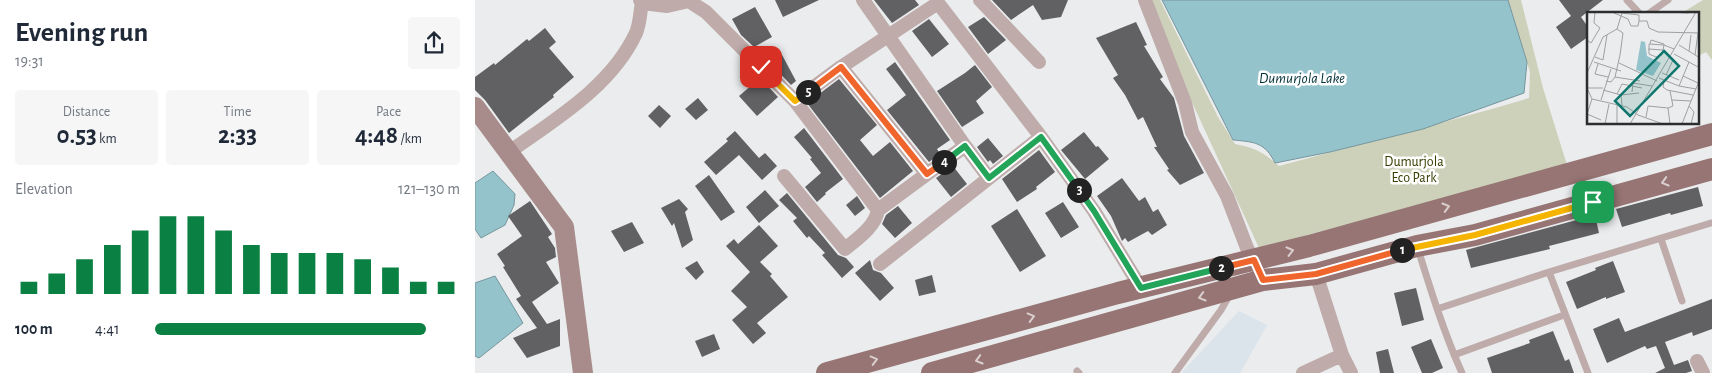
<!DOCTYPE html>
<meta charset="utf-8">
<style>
body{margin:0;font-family:"Alegreya Sans",sans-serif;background:#f6f6f7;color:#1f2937;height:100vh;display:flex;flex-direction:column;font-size:19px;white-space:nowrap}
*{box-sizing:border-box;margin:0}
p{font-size:16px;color:#747a83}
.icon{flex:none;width:28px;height:28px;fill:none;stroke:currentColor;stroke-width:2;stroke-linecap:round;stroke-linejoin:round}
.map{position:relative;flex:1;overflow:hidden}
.side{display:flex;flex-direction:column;background:#fff;width:475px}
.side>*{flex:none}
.pin{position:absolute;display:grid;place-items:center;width:42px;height:42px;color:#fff;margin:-21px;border-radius:10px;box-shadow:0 2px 8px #0006}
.km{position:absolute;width:25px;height:25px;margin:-12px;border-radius:50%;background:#222;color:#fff;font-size:14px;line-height:25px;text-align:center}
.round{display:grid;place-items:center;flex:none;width:52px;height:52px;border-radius:5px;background:#f6f6f7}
.summary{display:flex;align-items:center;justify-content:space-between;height:85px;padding:0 15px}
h1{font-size:28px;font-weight:600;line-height:38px}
.figures{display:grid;grid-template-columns:repeat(3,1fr);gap:8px;height:85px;padding:5px 15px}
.figures div{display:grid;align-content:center;border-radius:5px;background:#f6f6f7;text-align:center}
.figures b{font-size:25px;font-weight:600}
.figures small{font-size:14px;font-weight:400}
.figures p{font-size:14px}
.chart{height:140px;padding:10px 15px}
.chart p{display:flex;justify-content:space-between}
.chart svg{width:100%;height:90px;margin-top:5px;stroke:#0b8043;stroke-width:6}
ul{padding:0 15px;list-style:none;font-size:16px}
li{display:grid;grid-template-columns:80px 60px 1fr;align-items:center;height:38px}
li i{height:12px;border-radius:6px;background:#0b8043}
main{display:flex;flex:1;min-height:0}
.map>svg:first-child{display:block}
.built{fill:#dbe4eb}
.green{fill:#cdd1ba}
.water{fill:#95c3cc;stroke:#76969d}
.building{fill:#616163}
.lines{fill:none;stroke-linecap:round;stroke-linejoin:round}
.service{stroke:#beabaa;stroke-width:7}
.minor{stroke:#beabaa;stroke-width:14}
.secondary{stroke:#a78c8b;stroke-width:20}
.primary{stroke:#967574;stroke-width:22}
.oneway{stroke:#dacfce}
.split-1-casing{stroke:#fff;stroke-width:10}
.split-2-casing{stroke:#fff;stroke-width:10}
.split-3-casing{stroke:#fff;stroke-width:10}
.split-4-casing{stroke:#fff;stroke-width:10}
.split-5-casing{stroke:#fff;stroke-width:10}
.split-6-casing{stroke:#fff;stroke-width:10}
.split-1{stroke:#f5b400;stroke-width:6}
.split-2{stroke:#f0652b;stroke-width:6}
.split-3{stroke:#22a559;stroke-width:6}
.split-4{stroke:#22a559;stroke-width:6}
.split-5{stroke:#f0652b;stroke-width:6}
.split-6{stroke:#f5b400;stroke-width:6}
.labels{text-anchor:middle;stroke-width:5;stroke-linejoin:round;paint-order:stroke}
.park-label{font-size:14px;fill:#383d00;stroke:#fff}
.water-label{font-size:15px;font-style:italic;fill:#023037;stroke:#fff}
.inset-road{fill:none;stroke:#9ea0a1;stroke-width:1}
.view{fill:#0f766e;fill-opacity:0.15;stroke:#0f766e;stroke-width:2.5}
.inset-edge{fill:none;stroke:#2c2d2e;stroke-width:2.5}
</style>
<main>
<section class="side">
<div class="summary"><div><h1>Evening run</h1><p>19:31</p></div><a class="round"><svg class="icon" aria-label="share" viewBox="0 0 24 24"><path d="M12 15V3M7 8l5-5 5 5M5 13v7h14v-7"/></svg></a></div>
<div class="figures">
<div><p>Distance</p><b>0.53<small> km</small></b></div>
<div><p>Time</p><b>2:33</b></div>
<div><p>Pace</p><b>4:48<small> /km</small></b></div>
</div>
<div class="chart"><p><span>Elevation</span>121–130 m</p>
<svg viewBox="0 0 160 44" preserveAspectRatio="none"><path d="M5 44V38M15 44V34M25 44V27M35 44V20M45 44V13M55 44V6M65 44V6M75 44V13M85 44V20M95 44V24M105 44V24M115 44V24M125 44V27M135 44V31M145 44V38M155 44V38"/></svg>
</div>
<ul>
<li><b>100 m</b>4:41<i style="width:89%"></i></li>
</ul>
</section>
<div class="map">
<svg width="1237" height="373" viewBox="0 0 1237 373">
<rect width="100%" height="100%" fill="#eaeced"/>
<path class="built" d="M764,311L792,325L765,373H706Z"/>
<path class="green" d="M674,0H685L743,117L760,144C780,148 788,152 804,166L1017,109L1054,98L1055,72L1032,0H1046L1068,88L1092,165L784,248L705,76Z
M1228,0H1237V60L1231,52L1223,56V14H1205Z"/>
<path class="water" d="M687,0H1033L1052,62L1049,93L948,129L855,152L800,163C790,142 779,142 758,140Z
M18,171L40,194L39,205L30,225L6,238L0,229V183Z
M20,276L48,323L4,358L0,356V283Z"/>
<path class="building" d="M300,0H344L308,17Z
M399,0H440L444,5L417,23Z
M517,0H593L586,17L567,20L558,5L536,20Z
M1084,0H1128L1106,17L1113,27V37L1096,49L1081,27L1096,16Z
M280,7L297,37L279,47L266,35L257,19Z
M509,17L531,40L513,54L493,27Z
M454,19L474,44L457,57L437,31Z
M661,22L672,45L669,46L688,77L685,79L699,98L709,136L729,173L705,185L692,170L694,169L679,147H682L668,117L663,120L650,95L638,78L643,75L621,38Z
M70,28L81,42L74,48L99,77L78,95L79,97L34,133L10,100L0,90V77L19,63L20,65L52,39L54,41Z
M306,53L321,81L316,85L294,62Z
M420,62L475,140L462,149L465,154L454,162L412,110L431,95L411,69Z
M500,65L517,87L501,101L509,113L487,127L462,91L490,73Z
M285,78L303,97L282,116L264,96Z
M364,79L402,125L385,140L398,156L415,142L438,171L405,198L332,103Z
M223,98L233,110L221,120L210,109Z
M184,105L196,116L185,128L173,116Z
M329,128L368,179L350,193L351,194L342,202L330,187L346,173L335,159L337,158L319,137Z
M260,131L284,158L290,153L302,166L287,180L264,155L241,175L229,162L253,141L251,139Z
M609,132L621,147L623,146L634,159L610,179L586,150Z
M513,138L528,156L518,164L515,160L513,162L502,147Z
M564,150L580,172L561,187L562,189L542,202L527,179Z
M478,166L492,184L476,197L461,178Z
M234,175L260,212L246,221L220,186Z
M647,178L664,201L670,197L678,212L683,209L692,225L677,235L673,231L653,242L650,238L647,241L636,216L622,196Z
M1223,187L1228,206L1196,215L1195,213L1147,227L1141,209Z
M290,190L304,206L284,223L271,207Z
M312,193L363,255L371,258L379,267L367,278L347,255L350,253L334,236L332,238L318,221L322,218L304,200Z
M382,196L390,208L380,216L371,205Z
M204,199L213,209L210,212L218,240L207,248L199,223L197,226L186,208Z
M55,201L77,234L73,237L80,248L81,257L71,262L84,283L57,302L72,324L85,319V346L52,358L38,338L62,328L41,299L46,296L28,267L30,266L22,254L47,236L33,216Z
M588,202L604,227L586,238L570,213Z
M423,206L437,223L420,238L407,224L411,215Z
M542,209L571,256L545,272L516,226Z
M1120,215L1124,233L1074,246L1075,249L996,268L991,250Z
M157,222L169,243L149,252L136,231Z
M284,225L303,246L285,262L297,274L295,276L313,297L282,323L291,333L278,344L257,320L272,307L256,291L275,272L251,246L259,239L263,244Z
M395,260L398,270L406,273L419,288L405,301L380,273Z
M222,261L229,272L221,280L210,268Z
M1138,261L1150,292L1131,299V297L1102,309L1091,282L1121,270L1120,268Z
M457,275L461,292L444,296L440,280Z
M941,288L949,320L927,326L919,293Z
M1237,299V329L1218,336L1217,332L1190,342L1199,365L1213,360L1217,371L1211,373H1180L1190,368L1181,346L1172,349L1170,346L1132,363L1118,329L1144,318L1150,332Z
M1078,331L1090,361L1094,359L1099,373H1017L1012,358L1055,343L1054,340Z
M239,334L245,349L227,357L220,341Z
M956,339L968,368L957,373H947L936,347Z
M913,349L919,373H905L901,352Z"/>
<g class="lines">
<path class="service" d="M1152,0L1165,14
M1173,14L1193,0
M1186,239L1207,301
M943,249C956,291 969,333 987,373
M1074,272L1113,373
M962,309L1074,272L1236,223
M979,355L1089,315
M602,371L604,373
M700,373L746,310L754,296"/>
<path class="minor" d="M388,0L490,146L514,178
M505,0L564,62
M670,0L710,103L717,132L752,196L772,248L781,266
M167,3L192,6L214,1L231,12L320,101L403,210
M366,67L452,174
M320,101L366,67L463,3L566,137L619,211L666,288
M33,153C79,120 136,87 161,33C165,24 165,12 167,3L165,0
M309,176L370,249C383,238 400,227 403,210L490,146
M405,264L566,137
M841,274L867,355L876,373
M1222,361L1228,373
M828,373L867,355"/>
<path class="secondary" d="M0,107L89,227L108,373"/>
<path class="primary" d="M352,373L643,293L834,246L1237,134
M457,373L788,280L841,274L942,246L1000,235L1237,169"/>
</g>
<defs><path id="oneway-chevron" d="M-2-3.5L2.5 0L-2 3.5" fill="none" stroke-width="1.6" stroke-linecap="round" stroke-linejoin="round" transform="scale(1.25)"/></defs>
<g class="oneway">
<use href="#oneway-chevron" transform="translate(1190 182) rotate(164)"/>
<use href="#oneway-chevron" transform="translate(971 207) rotate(-16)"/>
<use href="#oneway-chevron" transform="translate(815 251) rotate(-14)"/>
<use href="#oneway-chevron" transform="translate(727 297) rotate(164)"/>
<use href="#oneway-chevron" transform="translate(556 317) rotate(-15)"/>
<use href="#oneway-chevron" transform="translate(399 360) rotate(-15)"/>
<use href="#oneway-chevron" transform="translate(504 360) rotate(164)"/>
</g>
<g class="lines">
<g class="split-1-casing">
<path id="split-1" d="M927,250L1000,235L1118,202"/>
</g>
<g class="split-2-casing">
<path id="split-2" d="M746,268L779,260L788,280L841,274L927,250"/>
</g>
<g class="split-3-casing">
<path id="split-3" d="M604,190L619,211L666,288L746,268"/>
</g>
<g class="split-4-casing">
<path id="split-4" d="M469,162L490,146L514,178L566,137L604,190"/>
</g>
<g class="split-5-casing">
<path id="split-5" d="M333,92L366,67L452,174L469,162"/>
</g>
<g class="split-6-casing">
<path id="split-6" d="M286,67L320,101L333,92"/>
</g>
<use href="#split-1" class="split-1"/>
<use href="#split-2" class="split-2"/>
<use href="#split-3" class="split-3"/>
<use href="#split-4" class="split-4"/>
<use href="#split-5" class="split-5"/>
<use href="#split-6" class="split-6"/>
</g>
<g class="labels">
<g class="park-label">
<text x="939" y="166">Dumurjola<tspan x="939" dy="16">Eco Park</tspan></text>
</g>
<g class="water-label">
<text x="827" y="83">Dumurjola Lake</text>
</g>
</g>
<g transform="translate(1112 12)">
<rect width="112" height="112" fill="#eaeced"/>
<path d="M54,29L58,30L60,44L74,51L66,64L49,58Z" fill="#95c3cc"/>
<path class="inset-road" d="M25,0L41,7L44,14H51L52,9M82,0L102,1M35,1L52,3V9H60L62,16L71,20L113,21M0,28L4,31L13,16L7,11L8,0M63,32L64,28L77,32V33L75,43L69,45L62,42V32L77,33L87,37M92,33L113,46M61,37L76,38M102,39L104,23M87,42L113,56M108,43L111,21M8,45L16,48L20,23M7,50L34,59M32,51L70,69M11,52L8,62L21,65M0,61L16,25L30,17L35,1M75,61L92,68M79,63L86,48M96,64L111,71M28,65L53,69M72,66L92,74L102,50M19,69L24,70L28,65L33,43L36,21L30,17M77,69L76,75L80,78L106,83M92,74L109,77M0,76H16M0,76L5,87L40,95L51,103L76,112M16,78L34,83L35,94M83,79L86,94L81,96L83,112M45,80L46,71L65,74M30,82L35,72L55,76M34,83L52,81M14,88L24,57M85,88L104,89M0,102L5,87M59,105L61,94L81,96M0,106V102L14,108M18,112L22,92M30,112V93M43,112L109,0M95,112L102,94M104,112L107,100L102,94L113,67"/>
<path class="view" d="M77,39L92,54L43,104L28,89Z"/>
<rect width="112" height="112" class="inset-edge"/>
</g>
</svg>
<div class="pin" style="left:1118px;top:202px;background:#1e9e55"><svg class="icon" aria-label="arrive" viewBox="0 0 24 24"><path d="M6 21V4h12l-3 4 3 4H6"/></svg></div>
<div class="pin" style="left:286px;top:67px;background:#d93025"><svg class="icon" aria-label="check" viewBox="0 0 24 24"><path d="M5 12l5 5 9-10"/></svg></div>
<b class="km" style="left:927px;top:250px">1</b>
<b class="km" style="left:746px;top:268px">2</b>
<b class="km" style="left:604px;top:190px">3</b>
<b class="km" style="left:469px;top:162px">4</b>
<b class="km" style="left:333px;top:92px">5</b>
</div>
</main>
